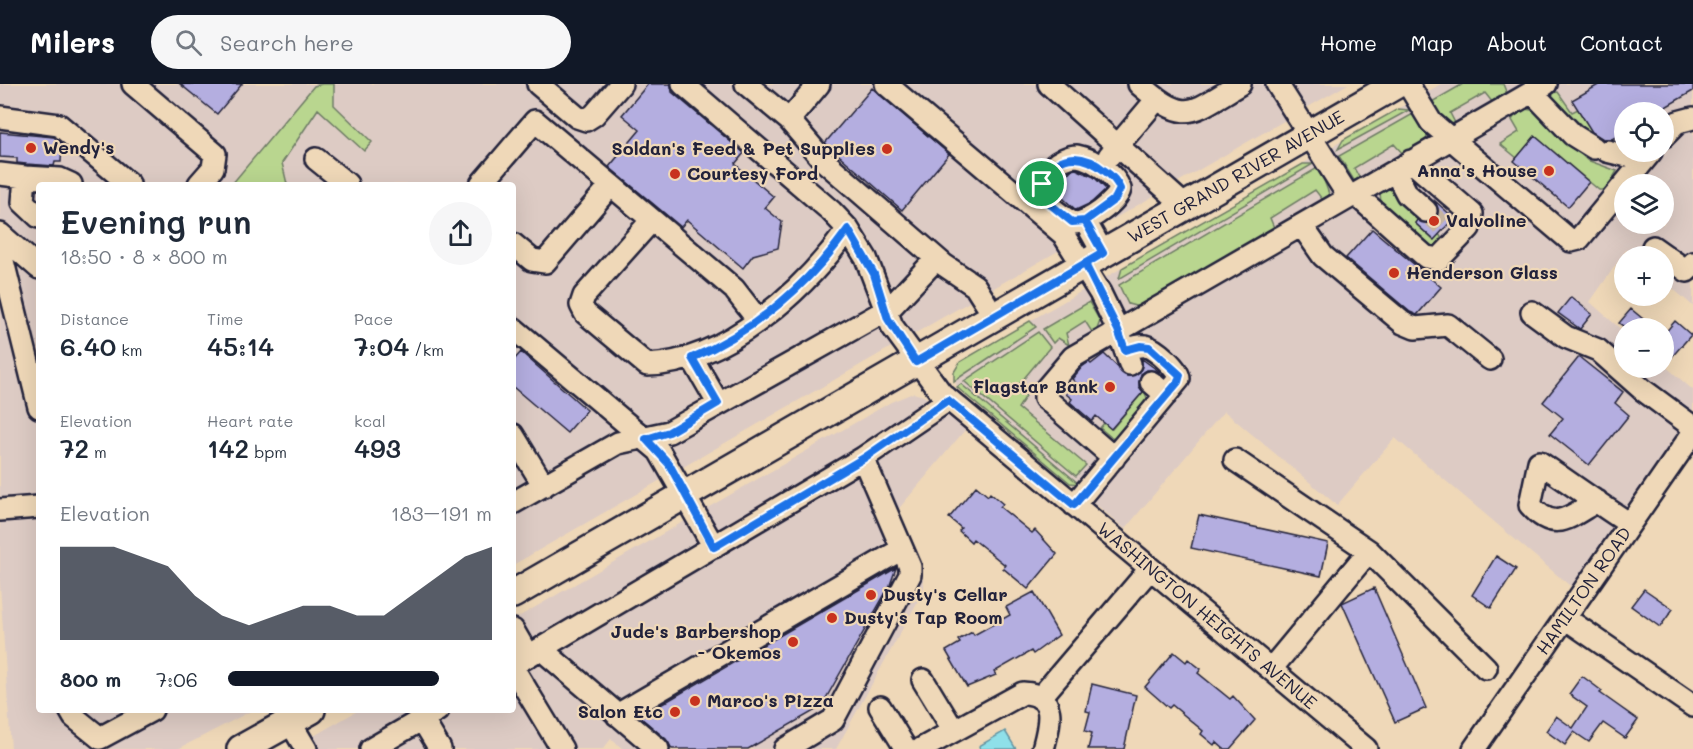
<!DOCTYPE html>
<meta charset="utf-8">
<style>
body{margin:0;font-family:Mali,sans-serif;background:#f6f6f7;color:#1f2937;height:100vh;display:flex;flex-direction:column;font-size:22px;white-space:nowrap}
*{box-sizing:border-box;margin:0}
p{font-size:20px;color:#747a83}
.icon{flex:none;width:33px;height:33px;fill:none;stroke:currentColor;stroke-width:2;stroke-linecap:round;stroke-linejoin:round}
.map{position:relative;flex:1;overflow:hidden}
.panel{position:absolute;left:36px;top:98px;width:480px;height:531px;display:flex;flex-direction:column;background:#fff;border-radius:6px;box-shadow:0 6px 24px #0002}
.panel>*{flex:none}
.buttons{position:absolute;left:1614px;top:18px;display:grid;gap:12px}
.buttons a{display:grid;place-items:center;width:60px;height:60px;border-radius:50%;background:#fff;box-shadow:0 6px 24px #0002;font-size:30px}
.pin{position:absolute;display:grid;place-items:center;width:51px;height:51px;color:#fff;margin:-26px;border:3px solid #fff;border-radius:50%;box-shadow:0 2px 6px #0007}
.round{display:grid;place-items:center;flex:none;width:63px;height:63px;border-radius:32px;background:#f6f6f7}
.head{display:flex;align-items:center;justify-content:space-between;height:102px;padding:0 24px}
h1{font-size:33px;font-weight:600;line-height:45px}
.stats{display:grid;grid-template-columns:repeat(3,1fr);gap:9px;height:102px;padding:6px 24px}
.stats div{display:grid;align-content:center}
.stats b{font-size:26px;font-weight:600}
.stats small{font-size:16px;font-weight:400}
.stats p{font-size:16px}
.chart{height:168px;padding:12px 24px}
.chart p{display:flex;justify-content:space-between}
.chart svg{width:100%;height:108px;margin-top:6px;fill:#111827;opacity:.7}
ul{padding:0 24px;list-style:none;font-size:20px}
li{display:grid;grid-template-columns:96px 72px 1fr;align-items:center;height:45px}
li i{height:15px;border-radius:8px;background:#111827}
header{display:flex;align-items:center;gap:36px;box-sizing:border-box;height:84px;padding:0 30px;background:#111827;color:#fff}
header strong{font-size:28px}
nav{display:flex;gap:33px;margin-inline-start:auto;font-size:21px}
.search{width:420px;height:54px;background:#f6f6f7;display:flex;align-items:center;gap:15px;box-sizing:border-box;padding:0 21px;border-radius:33px;color:#747a83;font-size:22px}
.map>svg:first-child{display:block}
.built{fill:#ddcbc4;fill-rule:evenodd}
.green{fill:#b9d68f;stroke:#6e7c65;stroke-width:1.5}
.water{fill:#8fe0e9;stroke:#6394a3;stroke-width:1.5}
.building{fill:#b4aee0;stroke:#22223b;stroke-width:1.5}
.lines{fill:none;stroke-linecap:round;stroke-linejoin:round}
.minor-tunnel{stroke:#c6b49f;stroke-width:21;stroke-dasharray:21 10;stroke-linecap:butt}
.minor-casing{stroke:#22223b;stroke-width:26}
.major-casing{stroke:#22223b;stroke-width:32}
.minor{stroke:#efd8b8;stroke-width:21}
.major{stroke:#efd8b8;stroke-width:27}
.route-casing{stroke:#fff;stroke-width:12}
.route{stroke:#1a73e8;stroke-width:8}
.poi-dot{fill:#c8321e;stroke:#efd8b8;stroke-width:2}
.labels{text-anchor:middle;stroke-width:4.5;stroke-linejoin:round;paint-order:stroke}
.poi-label{font-size:18px;font-weight:bold;fill:#22223b;stroke:#efd8b8;text-anchor:start}
.street-label{font-size:18px;fill:#22223b;stroke:#efd8b8}
</style>
<header>
<strong>Milers</strong>
<div class="search"><svg class="icon" aria-label="search" viewBox="0 0 24 24"><circle cx="10" cy="10" r="6"/><path d="M15 15l6 6"/></svg>Search here</div>
<nav><a>Home</a><a>Map</a><a>About</a><a>Contact</a></nav>
</header>
<div class="map">
<svg width="1693" height="665" viewBox="0 0 1693 665">
<rect width="100%" height="100%" fill="#efd8b8"/>
<filter id="ink" filterUnits="userSpaceOnUse"><feTurbulence type="fractalNoise" baseFrequency=".0167" numOctaves="2"/><feDisplacementMap in="SourceGraphic" scale="12" xChannelSelector="R" yChannelSelector="G"/><feConvolveMatrix kernelMatrix="1 2 1 2 8 2 1 2 1" color-interpolation-filters="sRGB"/></filter>
<g filter="url(#ink)">
<path class="built" d="M0,0H1348L513,481V100H39V626H253L178,665H11L0,501Z
M1441,0H1693V222L1664,197V172H1634L1626,166L1590,218L1624,248V284H1664V281L1693,306V333L1575,506L1395,354L1337,421L1224,327L1125,445L956,301L954,288L964,275ZM1624,28H1664V68H1624ZM1624,100H1664V140H1624Z
M913,309L924,312L965,346L896,428L924,498V506L836,665H623L611,655L603,665H291L359,626H513V536L891,318Z"/>
<path class="green" d="M322,0H334V21L372,58L364,67L318,25L282,79L287,100H232L314,2Z
M1463,0H1503L1507,10L1493,19L1485,9L1450,29L1455,39L1452,44L1430,19Z
M1558,8L1572,28L1578,25L1597,55L1551,14L1553,9Z
M1398,25L1409,26L1338,65L1343,56Z
M1525,25L1537,27L1587,76L1617,87L1606,106H1599L1535,52L1517,74L1500,60L1519,48L1512,36L1517,28Z
M1413,30L1427,48V54L1409,70L1404,71L1394,60L1354,84L1360,95L1355,98L1339,72Z
M1303,80H1313L1119,195L1122,184Z
M1319,83L1329,110V114L1322,115L1315,106L1270,134L1275,146L1139,223L1128,220L1119,201Z
M1387,104L1393,105L1420,134L1415,139L1433,156L1439,150L1441,153L1438,161L1431,164L1381,120L1380,108Z
M1089,218L1100,237L1096,248H1092L1085,237L1066,249L1069,261L1058,254L1053,259L1043,245Z
M1030,237L1036,243L954,297V288L960,278Z
M1038,248L1050,263L1016,304L1026,312L1018,324L1086,381L1076,392L964,297Z
M961,300L1079,400L1070,399L960,306L957,303Z
M1144,307L1148,316L1114,357L1111,358L1113,355L1100,344L1104,339L1112,345Z"/>
<path class="water" d="M1005,647L1016,665H980L979,662Z"/>
<path class="building" d="M180,0H242L217,30Z
M648,0H671L672,8L744,69L735,80L774,113L765,124L782,138L778,164L753,171L743,184L687,136L681,143L609,83L640,46L622,31Z
M1600,0H1693V7L1657,28H1624V48L1612,55H1603L1592,48L1572,16Z
M872,4L949,70L902,126L825,59Z
M0,48L54,53L62,60L61,78H55L54,82L26,80L17,79V74L0,73Z
M1535,52L1589,98L1568,123L1514,77Z
M1076,85L1094,93L1106,105L1091,119L1076,126L1054,106L1071,86Z
M1435,117L1454,134L1434,156L1415,139L1417,136L1429,139L1435,136L1439,129Z
M1372,145L1441,203L1417,231L1410,228L1346,174Z
M1571,213L1592,230L1580,245L1558,229Z
M1631,225L1654,244H1626L1619,239Z
M1675,237L1691,251L1670,275L1664,269V250Z
M521,268L587,326L567,349L513,303V277Z
M1104,270L1127,292L1140,288L1142,275L1160,288L1147,286L1141,290L1139,302L1143,308L1111,345L1096,332L1092,337L1070,318L1072,315L1066,310L1076,299L1072,295L1082,283L1089,278L1091,280Z
M1579,273L1623,308L1615,319L1629,331L1589,381L1550,350L1563,334L1543,318Z
M976,402L988,412L990,409L1003,420L1000,423L1032,449L1035,446L1057,470L1028,505L1003,484L1005,481L973,455L971,458L959,447L961,444L949,434Z
M1199,431L1328,459L1321,492L1191,464Z
M1496,472L1516,485L1491,524L1472,511Z
M896,484L890,501L821,623L748,665H672L666,655L640,633Z
M1374,504L1426,624L1395,638L1342,519Z
M1644,505L1673,525L1660,543L1631,522Z
M1034,508L1059,551L1033,570L1031,567L994,588L996,591L967,603L946,567L960,559L958,556L972,548L974,551L1010,531L1006,523Z
M1174,568L1186,578L1188,575L1201,585L1198,589L1230,615L1233,612L1255,636L1230,665H1224L1216,658L1214,661L1201,650L1203,647L1172,621L1169,624L1145,603Z
M1582,592L1602,607L1600,609L1638,636L1625,654L1603,639L1589,658L1574,648L1565,661L1546,647L1556,632L1573,644L1587,623L1569,610Z
M1092,600L1136,611L1124,665H1088L1092,649L1085,647L1090,628L1086,627Z"/>
<g class="lines">
<path class="minor-tunnel" d="M1426,127L1445,144"/>
<g class="minor-casing">
<path id="minor" d="M133,0L215,70L213,84L199,100
M538,0L577,33L586,36L594,31L621,0
M683,0L831,127L848,145L866,174L892,242L941,309L1366,665
M746,0L789,36L824,77L944,181L975,202L994,232
M886,0L1063,150L1100,209L1118,246L1130,280
M1049,0L1185,122
M1139,0C1187,41 1189,30 1240,0
M1277,0L1349,113
M1408,0L1431,38L1571,157L1579,155L1651,68
M1532,8L1573,51L1594,64
M0,33L59,41L129,100
M789,36L819,0
M1664,52L1678,38L1693,34
M1607,67L1644,76
M1077,72C1093,75 1114,89 1120,105C1117,118 1088,139 1074,139C1065,135 1045,121 1042,110C1036,91 1061,72 1077,72Z
M1109,72L1157,15
M316,75L347,100
M1395,87L1407,110L1426,127
M0,90L25,93L23,118L39,133
M25,93L60,95L71,100
M481,100L535,37L734,205L758,236
M1355,110L1426,173L1439,175L1469,144L1472,130L1411,77
M652,136L584,212L581,221L585,229L647,281C726,279 805,205 848,145
M1085,137L1103,169
M1302,142L1323,172L1403,239L1415,244L1448,241L1490,275
M0,150L39,184
M513,160L532,176L545,178L611,101
M1653,163L1687,187L1693,179
M0,165L39,323
M1532,228L1566,253L1598,266L1643,306L1693,343
M513,244L659,367L714,463
M692,274L718,319
M1151,298L1166,311
M513,351L544,402
M1114,374L1045,314V306L1073,273L1546,0
M1235,376L1369,467L1486,584
M1597,417C1570,432 1555,450 1530,421L1539,378C1570,399 1599,420 1630,440
M513,419L618,359L669,348L890,224L936,175
M1074,421L1179,295C1179,285 1155,264 1145,262C1138,261 1131,264 1125,266
M0,426L39,423
M1565,534L1693,622
M513,546L528,572
M541,565L658,665
M513,581L863,374L948,316
M513,584L562,665
M1271,585L1369,467
M923,596L954,647
M1040,614L1150,485
M880,623L906,665
M70,626L74,633L100,654L152,626
M617,631L902,465
M422,635L440,665
M290,638L306,665
M371,665L438,626
M785,665L833,636L910,491V483L863,374
M921,665L1023,609C1059,610 1049,642 1043,665
M1474,665L1693,349"/>
</g>
<g class="major-casing">
<path id="major" d="M513,510L1397,0
M241,665L311,626"/>
</g>
<use href="#minor" class="minor"/>
<use href="#major" class="major"/>
</g>
</g>
<g class="lines" filter="url(#ink)">
<g class="route-casing">
<path id="route" d="M1042,100L1045,116L1072,138L1085,137L1103,169L916,278L888,235L874,190L848,145C809,200 755,247 692,274L718,319L669,348L646,355L669,380L714,463L864,374L948,316L1074,421L1178,298L1180,291L1149,263L1140,262L1125,266L1118,246L1085,180L1103,169L1085,137L1115,115L1120,105C1117,97 1112,92 1105,87C1081,67 1055,69 1042,100"/>
</g>
<use href="#route" class="route"/>
</g>
<g class="poi-dot">
<circle cx="31" cy="64" r="6"/>
<circle cx="887" cy="65" r="6"/>
<circle cx="1549" cy="87" r="6"/>
<circle cx="675" cy="90" r="6"/>
<circle cx="1434" cy="137" r="6"/>
<circle cx="1394" cy="189" r="6"/>
<circle cx="1110" cy="303" r="6"/>
<circle cx="871" cy="511" r="6"/>
<circle cx="832" cy="534" r="6"/>
<circle cx="793" cy="558" r="6"/>
<circle cx="695" cy="617" r="6"/>
<circle cx="675" cy="628" r="6"/>
</g>
<g class="labels">
<g class="poi-label">
<text x="43" y="70">Wendy's</text>
<text x="875" y="71" text-anchor="end">Soldan's Feed &amp; Pet Supplies</text>
<text x="1537" y="93" text-anchor="end">Anna's House</text>
<text x="687" y="96">Courtesy Ford</text>
<text x="1446" y="143">Valvoline</text>
<text x="1406" y="195">Henderson Glass</text>
<text x="1098" y="309" text-anchor="end">Flagstar Bank</text>
<text x="883" y="517">Dusty's Cellar</text>
<text x="844" y="540">Dusty's Tap Room</text>
<text x="781" y="554" text-anchor="end">Jude's Barbershop<tspan x="781" dy="21">- Okemos</tspan></text>
<text x="707" y="623">Marco's Pizza</text>
<text x="663" y="634" text-anchor="end">Salon Etc</text>
</g>
<g class="street-label">
<text transform="translate(1236 93) rotate(-30)" y="6">WEST GRAND RIVER AVENUE</text>
<text transform="translate(1584 507) rotate(-55)" y="6">HAMILTON ROAD</text>
<text transform="translate(1207 532) rotate(40)" y="6">WASHINGTON HEIGHTS AVENUE</text>
</g>
</g>
</svg>
<div class="buttons">
<a><svg class="icon" aria-label="locate" viewBox="0 0 24 24"><circle cx="12" cy="12" r="6"/><path d="M12 2v4M12 18v4M2 12h4M18 12h4"/></svg></a>
<a><svg class="icon" aria-label="layers" viewBox="0 0 24 24"><path d="M12 4l9 5-9 5-9-5zM3 14l9 5 9-5"/></svg></a>
<a>+</a>
<a>−</a>
</div>
<div class="pin" style="left:1042px;top:100px;background:#1e9e55"><svg class="icon" aria-label="arrive" viewBox="0 0 24 24"><path d="M6 21V4h12l-3 4 3 4H6"/></svg></div>
<section class="panel">
<div class="head"><div><h1>Evening run</h1><p>18:50 · 8 × 800 m</p></div><a class="round"><svg class="icon" aria-label="share" viewBox="0 0 24 24"><path d="M12 15V3M7 8l5-5 5 5M5 13v7h14v-7"/></svg></a></div>
<div class="stats">
<div><p>Distance</p><b>6.40<small> km</small></b></div>
<div><p>Time</p><b>45:14</b></div>
<div><p>Pace</p><b>7:04<small> /km</small></b></div>
</div>
<div class="stats">
<div><p>Elevation</p><b>72<small> m</small></b></div>
<div><p>Heart rate</p><b>142<small> bpm</small></b></div>
<div><p>kcal</p><b>493</b></div>
</div>
<div class="chart"><p><span>Elevation</span>183–191 m</p>
<svg viewBox="0 0 160 44" preserveAspectRatio="none"><path d="M0 44V6L10 6L20 6L30 10L40 14L50 26L60 34L70 38L80 34L90 30L100 30L110 34L120 34L130 26L140 18L150 10L160 6V44z"/></svg>
</div>
<ul>
<li><b>800 m</b>7:06<i style="width:80%"></i></li>
</ul>
</section>
</div>
